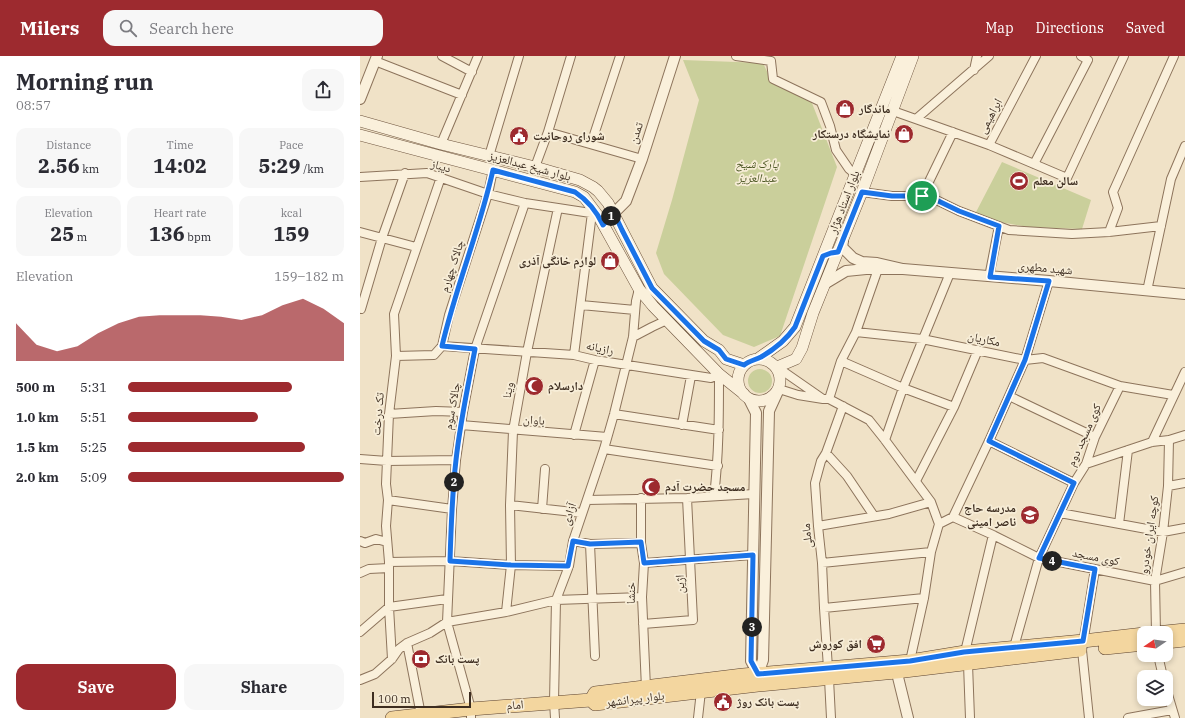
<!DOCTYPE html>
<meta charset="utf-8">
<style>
body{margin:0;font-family:"IBM Plex Serif","Noto Naskh Arabic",serif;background:#f7f7f7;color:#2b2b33;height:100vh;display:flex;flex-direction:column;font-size:15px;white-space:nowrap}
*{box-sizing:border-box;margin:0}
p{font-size:13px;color:#7c7c81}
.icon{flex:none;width:22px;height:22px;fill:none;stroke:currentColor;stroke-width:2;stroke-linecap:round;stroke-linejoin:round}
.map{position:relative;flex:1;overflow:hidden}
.sheet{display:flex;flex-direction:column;background:#fff;width:360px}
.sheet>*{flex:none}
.needle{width:26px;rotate:257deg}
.fabs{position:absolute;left:777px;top:570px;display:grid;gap:8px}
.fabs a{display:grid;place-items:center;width:36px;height:36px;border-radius:8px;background:#fff;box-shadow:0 2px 6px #0003;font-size:20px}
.scale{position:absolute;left:12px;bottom:10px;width:99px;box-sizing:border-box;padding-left:4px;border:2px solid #3d2d20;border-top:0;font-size:11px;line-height:14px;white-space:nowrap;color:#3d2d20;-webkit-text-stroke:3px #f7edd7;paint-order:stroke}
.pin{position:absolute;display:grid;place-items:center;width:34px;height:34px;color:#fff;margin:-17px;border:2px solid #fff;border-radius:50%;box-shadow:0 1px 4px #0007}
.km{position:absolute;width:20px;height:20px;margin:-10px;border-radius:50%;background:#222;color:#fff;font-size:11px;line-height:20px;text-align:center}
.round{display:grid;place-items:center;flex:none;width:42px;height:42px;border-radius:12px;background:#f7f7f7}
.headline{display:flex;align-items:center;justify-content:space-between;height:68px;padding:0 16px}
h1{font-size:22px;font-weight:800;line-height:30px}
.metrics{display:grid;grid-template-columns:repeat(3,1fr);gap:6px;height:68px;padding:4px 16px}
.metrics div{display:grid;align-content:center;border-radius:10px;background:#f7f7f7;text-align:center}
.metrics b{font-size:20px;font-weight:800}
.metrics small{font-size:11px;font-weight:400}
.metrics p{font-size:11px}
.chart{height:112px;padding:8px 16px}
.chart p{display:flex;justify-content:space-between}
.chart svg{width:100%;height:72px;margin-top:4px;fill:#9d2a2f;opacity:.7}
.cta{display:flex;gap:8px;margin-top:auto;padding:8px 16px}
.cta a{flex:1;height:46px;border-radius:12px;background:#9d2a2f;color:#fff;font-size:16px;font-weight:800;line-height:46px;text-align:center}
.cta a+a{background:#f7f7f7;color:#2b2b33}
ul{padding:0 16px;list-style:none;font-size:13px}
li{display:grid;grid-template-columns:64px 48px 1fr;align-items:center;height:30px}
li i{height:10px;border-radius:5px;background:#9d2a2f}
header{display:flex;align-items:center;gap:24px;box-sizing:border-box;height:56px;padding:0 20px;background:#9d2a2f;color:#fff}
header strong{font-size:19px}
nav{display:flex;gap:22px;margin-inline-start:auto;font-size:14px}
.search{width:280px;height:36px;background:#f7f7f7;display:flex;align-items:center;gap:10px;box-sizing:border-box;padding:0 14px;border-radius:12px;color:#7c7c81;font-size:15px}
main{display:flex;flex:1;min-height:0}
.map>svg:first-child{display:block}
.green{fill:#cacf9b}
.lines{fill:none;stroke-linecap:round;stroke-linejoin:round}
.minor-casing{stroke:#8d745c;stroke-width:10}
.tertiary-casing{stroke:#8d745c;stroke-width:12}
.secondary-casing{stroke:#6f553f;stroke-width:12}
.primary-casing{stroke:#5b4230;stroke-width:14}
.minor{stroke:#faf0db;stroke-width:8}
.tertiary{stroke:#faf0db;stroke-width:10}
.secondary{stroke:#faf0db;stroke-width:11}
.primary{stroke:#f3d69f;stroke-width:13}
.route-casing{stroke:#fff;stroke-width:8}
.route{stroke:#1a73e8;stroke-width:5}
.labels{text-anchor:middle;stroke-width:3.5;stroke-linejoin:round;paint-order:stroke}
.poi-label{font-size:12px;font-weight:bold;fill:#3d2d20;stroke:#f7edd7;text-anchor:start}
.street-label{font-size:12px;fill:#3d2d20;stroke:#f7edd7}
.park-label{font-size:12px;font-style:italic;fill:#4e5926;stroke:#f7edd7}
</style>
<header>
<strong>Milers</strong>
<div class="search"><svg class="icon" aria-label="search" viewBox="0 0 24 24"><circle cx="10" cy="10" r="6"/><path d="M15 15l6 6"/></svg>Search here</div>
<nav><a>Map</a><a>Directions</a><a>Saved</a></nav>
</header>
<main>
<section class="sheet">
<div class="headline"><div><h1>Morning run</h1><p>08:57</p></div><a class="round"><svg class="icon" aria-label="share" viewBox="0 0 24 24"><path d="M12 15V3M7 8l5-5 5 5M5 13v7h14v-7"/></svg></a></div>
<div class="metrics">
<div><p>Distance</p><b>2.56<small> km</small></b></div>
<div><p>Time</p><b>14:02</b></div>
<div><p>Pace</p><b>5:29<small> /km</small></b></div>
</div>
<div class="metrics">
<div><p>Elevation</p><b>25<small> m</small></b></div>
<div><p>Heart rate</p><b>136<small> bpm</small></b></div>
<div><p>kcal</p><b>159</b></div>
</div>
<div class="chart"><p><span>Elevation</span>159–182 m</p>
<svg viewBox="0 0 160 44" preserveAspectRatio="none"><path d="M0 44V21L10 34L20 38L30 35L40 27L50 21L60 17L70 16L80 16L90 16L100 17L110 19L120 16L130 10L140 6L150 12L160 21V44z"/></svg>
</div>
<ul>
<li><b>500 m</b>5:31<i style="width:76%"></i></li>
<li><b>1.0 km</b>5:51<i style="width:60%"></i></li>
<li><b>1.5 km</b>5:25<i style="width:82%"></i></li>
<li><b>2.0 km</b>5:09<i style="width:100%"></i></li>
</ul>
<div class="cta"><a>Save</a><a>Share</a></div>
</section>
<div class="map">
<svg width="825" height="662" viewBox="0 0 825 662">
<rect width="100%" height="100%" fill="#f0e2c7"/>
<path class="green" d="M323,4L403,7L412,26L450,42L477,111L420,280L394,291L363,279L304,218L296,197L312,144L339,44Z
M642,106L731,144L722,173L668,171L640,166L615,158Z
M388 325a12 12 0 1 1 24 0a12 12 0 1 1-24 0Z"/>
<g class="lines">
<g class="minor-casing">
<path id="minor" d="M82,0L112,16
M376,0L411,5
M15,5L102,39
M411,5L413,23L461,46L470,70L476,94L489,113L495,118
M614,14L617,0
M533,55L629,89L707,122L764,0
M556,63L629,0
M188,76L282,103
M81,88L118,0
M231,88L260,0
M629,89L676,0
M129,100L159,0
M674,108L728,4L721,0
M175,111L188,76L211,0
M0,121L67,117L128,138L133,114
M502,136L532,140H568L599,155L649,174L712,178L749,176L801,170
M562,140L593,76
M198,152L237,158
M0,176L56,191
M749,176L758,152L753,136L814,0
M629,221L639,170
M787,235L811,123L825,90
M221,249L275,254
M1,253L22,182L45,117
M496,276L518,213
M273,281L292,271L307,264
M82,290L89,259L128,138L165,147L198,152L167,296L153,375L150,449L151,509L146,556
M214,299L232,157
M36,300L74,299L82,290L214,299L235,304L351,322L359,318C359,359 359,399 354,440
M481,305L543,332L594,351
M417,311L463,343L438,339L419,333
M649,340L735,381
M463,343H469L509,364L525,384L571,446L579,468
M469,343L481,305L496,276L562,283L665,304L683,302L760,330L813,339
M29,358L76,355L103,356
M254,358L359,374
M101,369L247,381
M322,369L331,320
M214,379L235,304
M525,384L543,332L590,217
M629,385L714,427
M792,386L825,316
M244,393L358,410
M466,397L487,420L514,460
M0,403L27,405L96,404
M726,408L792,386L809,384L825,379
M556,425L594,351L618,294
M808,430L825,427
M281,442V487L284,507L282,541L286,632
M28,444L92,453
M227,444L327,442L394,438
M150,449L222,457
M182,453L185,413
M700,457L803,476L825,472
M593,461L629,385L665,304L689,225
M579,468L593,461L633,479L679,502L795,525L825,516
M759,468L768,394
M458,470L529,458L571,446
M0,485L5,487L16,483L27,486
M213,485L230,488L281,487
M230,488L235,600
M29,506L90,505L151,509L209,510
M284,507L393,499
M462,507L571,496
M0,517L9,513L29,512
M464,552L564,542
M283,568L333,564L327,442
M0,576L29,551L87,543
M796,577L795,525L803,476L808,430L809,384
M47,587L61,659
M654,591L679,502L714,427L726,408L735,381L760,330
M605,596L633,479
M798,599L803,621
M32,603L29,551V506L26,470L28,444L26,428L29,358L36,300L34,258L81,121
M550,605L564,542L571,496L579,468
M608,608L610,662
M468,612L464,552L462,507L458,470L455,427L461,405L466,397L483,350
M469,623L471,662
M0,624L15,618L32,603L39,593L47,587L70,577L87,566L146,556L196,544L282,541
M806,632L815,662
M111,662V653L87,566L92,453L96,404L103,356L115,293L165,147
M195,662L194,646L196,544L209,510L213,485L244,393L254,358L273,281L276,245L279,233
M338,662L341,635
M729,662L722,594L735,513
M768,662L812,654"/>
</g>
<g class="tertiary-casing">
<path id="tertiary" d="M0,43L17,0
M254,157L266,145L282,103L315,0
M543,213L689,225L825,238
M466,227L486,215L506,213H543L517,207L502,206L493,202L482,191L483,185
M389,343L396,357L391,605L398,618
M535,609L548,662
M398,624V618L403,604L409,355L419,333"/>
</g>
<g class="secondary-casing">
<path id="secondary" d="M0,65L81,88L175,111L220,124L233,131L238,135L248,147L292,232L344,285L359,294L366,303L384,309
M0,79L215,136L224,141L239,161L279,233L293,250L359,318L384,338
M399,302L423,285L435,271L542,0
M378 324a21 21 0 1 1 42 0a21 21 0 1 1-42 0Z
M417,311L436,303L442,292L453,257L502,136L553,0"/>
</g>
<g class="primary-casing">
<path id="primary" d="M796,577L825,574
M806,586L825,584
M745,592L784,588
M231,644L235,637L383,619L550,605L605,596L723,585L784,578
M231,644L235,648L398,629L536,616L720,594
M32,662L111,653L231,644"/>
</g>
<use href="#minor" class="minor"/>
<use href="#tertiary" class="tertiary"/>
<use href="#secondary" class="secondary"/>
<use href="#primary" class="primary"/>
</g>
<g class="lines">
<g class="route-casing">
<path id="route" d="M133,114L215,136C227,144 237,156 243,169L254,157L262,174L292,232L344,285L359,294L366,303L384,309C389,305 395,304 401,301C415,293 426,284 435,271L463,200L471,197L478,196L502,136L532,140H568L599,155L639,170L630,221L689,225L665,304L629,385L714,427L679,502L735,513L723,585L604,596L550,605L398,618L391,605L393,499L284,507L281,486L230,488L213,485L208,510L151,509L90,505C91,471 92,438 96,404C100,367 108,330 115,293L82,290C96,230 120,173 133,114Z"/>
</g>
<use href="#route" class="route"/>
</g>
<defs>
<g id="shop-disc" transform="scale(1)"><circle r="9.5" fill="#9d2a2f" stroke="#f7edd7"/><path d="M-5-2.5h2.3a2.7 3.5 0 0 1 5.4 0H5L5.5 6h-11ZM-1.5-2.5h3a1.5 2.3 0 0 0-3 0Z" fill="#fff"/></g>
<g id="civic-disc" transform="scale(1)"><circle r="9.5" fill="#9d2a2f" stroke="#f7edd7"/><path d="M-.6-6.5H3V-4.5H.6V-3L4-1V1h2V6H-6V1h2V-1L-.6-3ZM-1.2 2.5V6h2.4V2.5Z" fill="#fff"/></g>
<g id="stadium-disc" transform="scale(1)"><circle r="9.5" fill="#9d2a2f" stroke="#f7edd7"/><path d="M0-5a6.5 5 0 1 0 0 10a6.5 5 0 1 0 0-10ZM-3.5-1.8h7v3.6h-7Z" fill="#fff"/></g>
<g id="mosque-disc" transform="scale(1)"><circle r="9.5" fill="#9d2a2f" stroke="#f7edd7"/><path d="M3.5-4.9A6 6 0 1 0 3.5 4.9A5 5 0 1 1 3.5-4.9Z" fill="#fff"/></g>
<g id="school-disc" transform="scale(1)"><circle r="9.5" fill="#9d2a2f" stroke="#f7edd7"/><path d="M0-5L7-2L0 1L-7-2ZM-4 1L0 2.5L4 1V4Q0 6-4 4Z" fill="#fff"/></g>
<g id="supermarket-disc" transform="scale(1)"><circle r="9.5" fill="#9d2a2f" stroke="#f7edd7"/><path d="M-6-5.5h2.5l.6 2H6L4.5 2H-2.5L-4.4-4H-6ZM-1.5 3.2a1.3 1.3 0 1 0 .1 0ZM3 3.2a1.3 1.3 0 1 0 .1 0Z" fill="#fff"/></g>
<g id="bank-disc" transform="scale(1)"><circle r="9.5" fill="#9d2a2f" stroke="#f7edd7"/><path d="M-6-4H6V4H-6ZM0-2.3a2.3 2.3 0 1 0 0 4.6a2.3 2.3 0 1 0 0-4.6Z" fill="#fff"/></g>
</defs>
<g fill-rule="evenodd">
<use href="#shop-disc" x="485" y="53"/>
<use href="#shop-disc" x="544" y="78"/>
<use href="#civic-disc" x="159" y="80"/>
<use href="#stadium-disc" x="659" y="125"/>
<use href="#shop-disc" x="250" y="205"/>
<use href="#mosque-disc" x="174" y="330"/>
<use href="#mosque-disc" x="291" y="431"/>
<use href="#school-disc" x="670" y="459"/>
<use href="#supermarket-disc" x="516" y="588"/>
<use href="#bank-disc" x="61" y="603"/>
<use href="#civic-disc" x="363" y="646"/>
</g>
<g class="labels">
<g class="poi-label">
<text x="499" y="57">ماندگار</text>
<text x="530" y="82" text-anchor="end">نمایشگاه درستکار</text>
<text x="173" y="84">شورای روحانیت</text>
<text x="673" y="129">سالن معلم</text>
<text x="236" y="209" text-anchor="end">لوارم خانگی آذری</text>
<text x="188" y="334">دارسلام</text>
<text x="305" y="435">مسجد حضرت آدم</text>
<text x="656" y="456" text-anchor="end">مدرسه حاج<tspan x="656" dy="14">ناصر امینی</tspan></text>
<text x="502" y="592" text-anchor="end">افق کوروش</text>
<text x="75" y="607">پست بانک</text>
<text x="377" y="650">پست بانک روژ</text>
</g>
<g class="street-label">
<text transform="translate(630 60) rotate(-62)" y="4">ابراهیمی</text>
<text transform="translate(276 77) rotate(-72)" y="4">تمدن</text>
<text transform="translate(81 110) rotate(16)" y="4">دیباز</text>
<text transform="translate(170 110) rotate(15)" y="4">بلوار شیخ عبدالعزیز</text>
<text transform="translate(484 146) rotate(-69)" y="4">بلوار استاد هژار</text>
<text transform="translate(92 210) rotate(-72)" y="4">چالاک چهارم</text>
<text transform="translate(685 212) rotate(5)" y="4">شهید مطهری</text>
<text transform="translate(624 283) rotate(12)" y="4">مکاریان</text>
<text transform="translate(240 292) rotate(12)" y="4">رازیانه</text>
<text transform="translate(148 334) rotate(-80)" y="4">وینا</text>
<text transform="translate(92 350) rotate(-80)" y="4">چالاک سوم</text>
<text transform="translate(18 358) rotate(-85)" y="4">تک درخت</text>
<text transform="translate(174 364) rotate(4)" y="4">باوان</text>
<text transform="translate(724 379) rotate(-66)" y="4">کوی مسجد دوم</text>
<text transform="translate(209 458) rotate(-72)" y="4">آزادی</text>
<text transform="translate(789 479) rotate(-82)" y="4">کوچه ایران خودرو</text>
<text transform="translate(447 480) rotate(-96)" y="4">ماملی</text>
<text transform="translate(736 501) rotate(11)" y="4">کوی مسجد</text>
<text transform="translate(320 528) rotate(-92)" y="4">اژین</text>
<text transform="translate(271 537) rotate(-89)" y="4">خنشا</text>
<text transform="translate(275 643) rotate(-7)" y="4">بلوار پیرانشهر</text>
<text transform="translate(155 649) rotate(-5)" y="4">امام</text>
</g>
<g class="park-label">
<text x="397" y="112">پارک شیخ<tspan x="397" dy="14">عبدالعزیز</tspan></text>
</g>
</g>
</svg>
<div class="fabs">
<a><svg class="needle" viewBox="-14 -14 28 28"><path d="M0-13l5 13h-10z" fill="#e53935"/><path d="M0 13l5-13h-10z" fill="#7c7c81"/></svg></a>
<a><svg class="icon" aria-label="layers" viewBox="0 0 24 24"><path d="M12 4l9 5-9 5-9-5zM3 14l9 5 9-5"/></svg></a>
</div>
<div class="scale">100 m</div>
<div class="pin" style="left:562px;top:140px;background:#1e9e55"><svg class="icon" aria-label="arrive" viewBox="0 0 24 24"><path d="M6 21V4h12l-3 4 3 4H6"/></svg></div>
<b class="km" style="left:251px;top:160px">1</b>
<b class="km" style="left:94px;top:426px">2</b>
<b class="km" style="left:392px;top:571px">3</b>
<b class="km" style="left:692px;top:505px">4</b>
</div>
</main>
